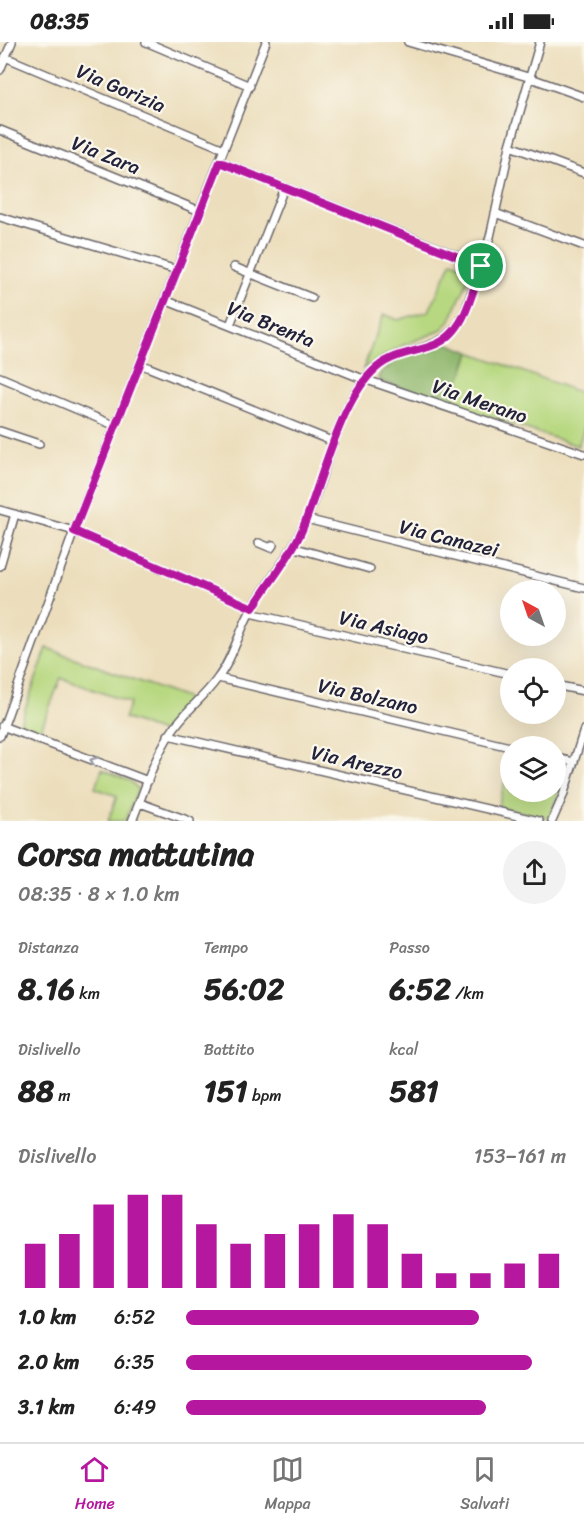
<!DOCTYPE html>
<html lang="it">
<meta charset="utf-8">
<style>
body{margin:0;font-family:Sriracha,sans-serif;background:#f2f2f2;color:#222;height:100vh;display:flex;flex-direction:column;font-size:22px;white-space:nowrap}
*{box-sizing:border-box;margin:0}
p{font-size:20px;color:#767676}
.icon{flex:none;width:33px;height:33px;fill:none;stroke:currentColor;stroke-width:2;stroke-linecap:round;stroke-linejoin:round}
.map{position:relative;height:779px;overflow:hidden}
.drawer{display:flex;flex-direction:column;background:#fff;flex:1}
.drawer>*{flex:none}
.needle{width:39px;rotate:320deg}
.fabs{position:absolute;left:500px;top:538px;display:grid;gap:12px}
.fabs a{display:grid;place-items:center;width:66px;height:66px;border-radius:50%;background:#fff;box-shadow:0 6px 24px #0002;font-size:30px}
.pin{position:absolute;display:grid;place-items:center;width:51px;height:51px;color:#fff;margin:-26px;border:3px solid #fff;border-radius:50%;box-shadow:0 2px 6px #0007}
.round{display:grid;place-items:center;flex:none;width:63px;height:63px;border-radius:32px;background:#f2f2f2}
.headline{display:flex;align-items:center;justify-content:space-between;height:102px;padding:0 18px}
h1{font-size:33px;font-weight:700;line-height:45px}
.stats{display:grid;grid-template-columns:repeat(3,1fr);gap:9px;height:102px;padding:6px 18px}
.stats div{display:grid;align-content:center}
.stats b{font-size:30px;font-weight:700}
.stats small{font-size:16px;font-weight:400}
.stats p{font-size:16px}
.chart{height:168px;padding:12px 18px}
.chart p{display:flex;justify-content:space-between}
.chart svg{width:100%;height:108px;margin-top:6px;stroke:#b5179e;stroke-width:6}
ul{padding:0 18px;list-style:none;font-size:20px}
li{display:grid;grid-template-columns:96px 72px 1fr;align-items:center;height:45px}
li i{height:15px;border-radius:8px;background:#b5179e}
.status{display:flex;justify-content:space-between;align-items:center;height:42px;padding:0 30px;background:#fff;direction:ltr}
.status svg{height:16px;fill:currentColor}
.menu{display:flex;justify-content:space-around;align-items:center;height:84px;border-top:2px solid #e0e0e0;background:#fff;font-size:16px;color:#767676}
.menu a{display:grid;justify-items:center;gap:3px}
.menu .active{color:#b5179e}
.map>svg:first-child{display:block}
.green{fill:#b7d880;stroke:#6c7d5e;stroke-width:1.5}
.forest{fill:#91b86e;stroke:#5a6d54;stroke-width:1.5}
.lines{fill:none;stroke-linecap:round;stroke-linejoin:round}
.street-casing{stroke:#696468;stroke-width:10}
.street{stroke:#fff;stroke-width:7}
.oneway{stroke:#9c9ca7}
.route-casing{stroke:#fff;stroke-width:12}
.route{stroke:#b5179e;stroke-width:8}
.labels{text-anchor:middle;stroke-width:4.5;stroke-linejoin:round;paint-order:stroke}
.street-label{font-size:20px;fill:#22223b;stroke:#fbf7ec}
</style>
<div class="status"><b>08:35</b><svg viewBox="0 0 49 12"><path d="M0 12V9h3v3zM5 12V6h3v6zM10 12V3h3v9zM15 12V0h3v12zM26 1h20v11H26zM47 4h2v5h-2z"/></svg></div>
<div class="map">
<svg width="584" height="779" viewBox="0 0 584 779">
<rect width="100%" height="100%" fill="#fbf7ec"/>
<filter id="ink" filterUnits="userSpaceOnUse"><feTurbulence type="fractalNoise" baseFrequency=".0167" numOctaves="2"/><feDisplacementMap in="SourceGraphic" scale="12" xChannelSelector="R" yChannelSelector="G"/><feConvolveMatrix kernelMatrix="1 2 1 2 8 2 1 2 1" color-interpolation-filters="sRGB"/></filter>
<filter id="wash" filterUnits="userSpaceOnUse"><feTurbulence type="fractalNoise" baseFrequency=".008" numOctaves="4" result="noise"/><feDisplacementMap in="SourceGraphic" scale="24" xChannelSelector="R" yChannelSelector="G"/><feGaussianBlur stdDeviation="1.35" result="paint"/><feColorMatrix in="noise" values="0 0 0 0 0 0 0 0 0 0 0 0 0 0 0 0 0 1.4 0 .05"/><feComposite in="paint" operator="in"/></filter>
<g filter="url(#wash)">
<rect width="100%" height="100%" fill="#ecdebc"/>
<path class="green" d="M452,219L473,228L449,280L440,289L401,304L363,327L384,272L398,278L429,269Z
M470,310L584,352V387L578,404L451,362Z
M47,606L66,613L191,658L177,672L164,691L124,676L130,661L61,636L39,692L24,686L21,678Z
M102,727L130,739L138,747L125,779H108L117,754L95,746Z
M506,735L510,736V750H555V746L561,747L549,776L498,765Z"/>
<path class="forest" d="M447,301L470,310L451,362L383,340L378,336L380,331L403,314L431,309Z"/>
</g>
<g filter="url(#ink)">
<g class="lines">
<g class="street-casing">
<path id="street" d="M146,0L250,44
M408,0L528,35L584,55
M5,15L224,107
M0,28L12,0
M0,88L200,169
M510,104L584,131
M220,120L481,223
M495,171L584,204
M0,175L177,228
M234,225L312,256
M165,258L358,335L584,412
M230,283L284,146
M140,322L334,400
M0,335L116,384
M0,389L39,402
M0,468L74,489L253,566
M306,477L584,546
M259,501L271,506L273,503
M292,505L370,527
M0,524L15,472
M250,571L510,632
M218,636L510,705
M555,643L584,649
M2,684L148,739
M168,693L539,779
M0,694L74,489L266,0
M555,716L574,720
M140,761L190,779
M132,779C144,750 153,718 170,692C184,669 203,657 217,637C232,618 238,593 249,572C264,544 286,520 300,491C325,442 331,382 365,337C396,297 439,320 464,273L490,195L510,104L540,0
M552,779L563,754L584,688"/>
</g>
<use href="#street" class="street"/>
</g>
<defs><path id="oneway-chevron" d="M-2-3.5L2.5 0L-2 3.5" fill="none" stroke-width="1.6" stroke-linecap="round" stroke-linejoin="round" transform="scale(1.5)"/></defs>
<use class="oneway" href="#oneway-chevron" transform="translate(94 719) rotate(-159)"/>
</g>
<g class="lines" filter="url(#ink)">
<g class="route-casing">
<path id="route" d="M220,120L481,224C472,251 465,292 434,303C411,312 390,311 372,330C338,365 321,442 302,488C290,516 269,540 253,566L74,489Z"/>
</g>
<use href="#route" class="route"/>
</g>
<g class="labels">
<g class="street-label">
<text transform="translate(121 46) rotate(23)" y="7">Via Gorizia</text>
<text transform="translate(106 113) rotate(22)" y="7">Via Zara</text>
<text transform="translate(271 282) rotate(22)" y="7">Via Brenta</text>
<text transform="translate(480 359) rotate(19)" y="7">Via Merano</text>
<text transform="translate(449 496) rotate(14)" y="7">Via Canazei</text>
<text transform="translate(384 585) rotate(13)" y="7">Via Asiago</text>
<text transform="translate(368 654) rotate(13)" y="7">Via Bolzano</text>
<text transform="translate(357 720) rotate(13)" y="7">Via Arezzo</text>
</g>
</g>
</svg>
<div class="fabs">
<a><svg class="needle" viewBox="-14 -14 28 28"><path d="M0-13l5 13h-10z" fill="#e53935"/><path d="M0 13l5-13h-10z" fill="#767676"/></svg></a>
<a><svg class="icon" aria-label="locate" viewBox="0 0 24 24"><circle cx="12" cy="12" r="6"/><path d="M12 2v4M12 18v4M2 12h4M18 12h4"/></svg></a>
<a><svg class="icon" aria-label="layers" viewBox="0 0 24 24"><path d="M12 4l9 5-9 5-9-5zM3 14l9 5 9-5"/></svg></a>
</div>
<div class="pin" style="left:481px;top:224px;background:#1e9e55"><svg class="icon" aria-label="arrive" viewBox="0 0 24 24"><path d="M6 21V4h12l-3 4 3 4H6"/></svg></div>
</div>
<section class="drawer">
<div class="headline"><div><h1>Corsa mattutina</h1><p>08:35 · 8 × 1.0 km</p></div><a class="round"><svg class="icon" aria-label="share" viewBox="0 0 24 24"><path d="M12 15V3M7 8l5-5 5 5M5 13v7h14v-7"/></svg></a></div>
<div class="stats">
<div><p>Distanza</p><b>8.16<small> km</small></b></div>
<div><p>Tempo</p><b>56:02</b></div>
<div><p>Passo</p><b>6:52<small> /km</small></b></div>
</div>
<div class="stats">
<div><p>Dislivello</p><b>88<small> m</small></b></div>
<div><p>Battito</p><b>151<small> bpm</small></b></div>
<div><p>kcal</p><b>581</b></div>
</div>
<div class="chart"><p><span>Dislivello</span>153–161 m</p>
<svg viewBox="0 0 160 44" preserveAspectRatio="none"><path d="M5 44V26M15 44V22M25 44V10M35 44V6M45 44V6M55 44V18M65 44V26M75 44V22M85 44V18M95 44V14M105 44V18M115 44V30M125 44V38M135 44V38M145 44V34M155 44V30"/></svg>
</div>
<ul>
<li><b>1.0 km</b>6:52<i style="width:77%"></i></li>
<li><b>2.0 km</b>6:35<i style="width:91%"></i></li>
<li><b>3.1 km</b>6:49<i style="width:79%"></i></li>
</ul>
</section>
<nav class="menu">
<a class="active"><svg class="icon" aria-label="home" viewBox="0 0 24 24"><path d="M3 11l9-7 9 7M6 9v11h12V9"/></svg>Home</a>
<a><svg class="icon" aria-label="map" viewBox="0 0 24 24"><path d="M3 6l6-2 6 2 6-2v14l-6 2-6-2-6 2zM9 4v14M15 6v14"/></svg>Mappa</a>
<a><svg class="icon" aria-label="saved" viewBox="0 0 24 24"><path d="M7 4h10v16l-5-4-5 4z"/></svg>Salvati</a>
</nav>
